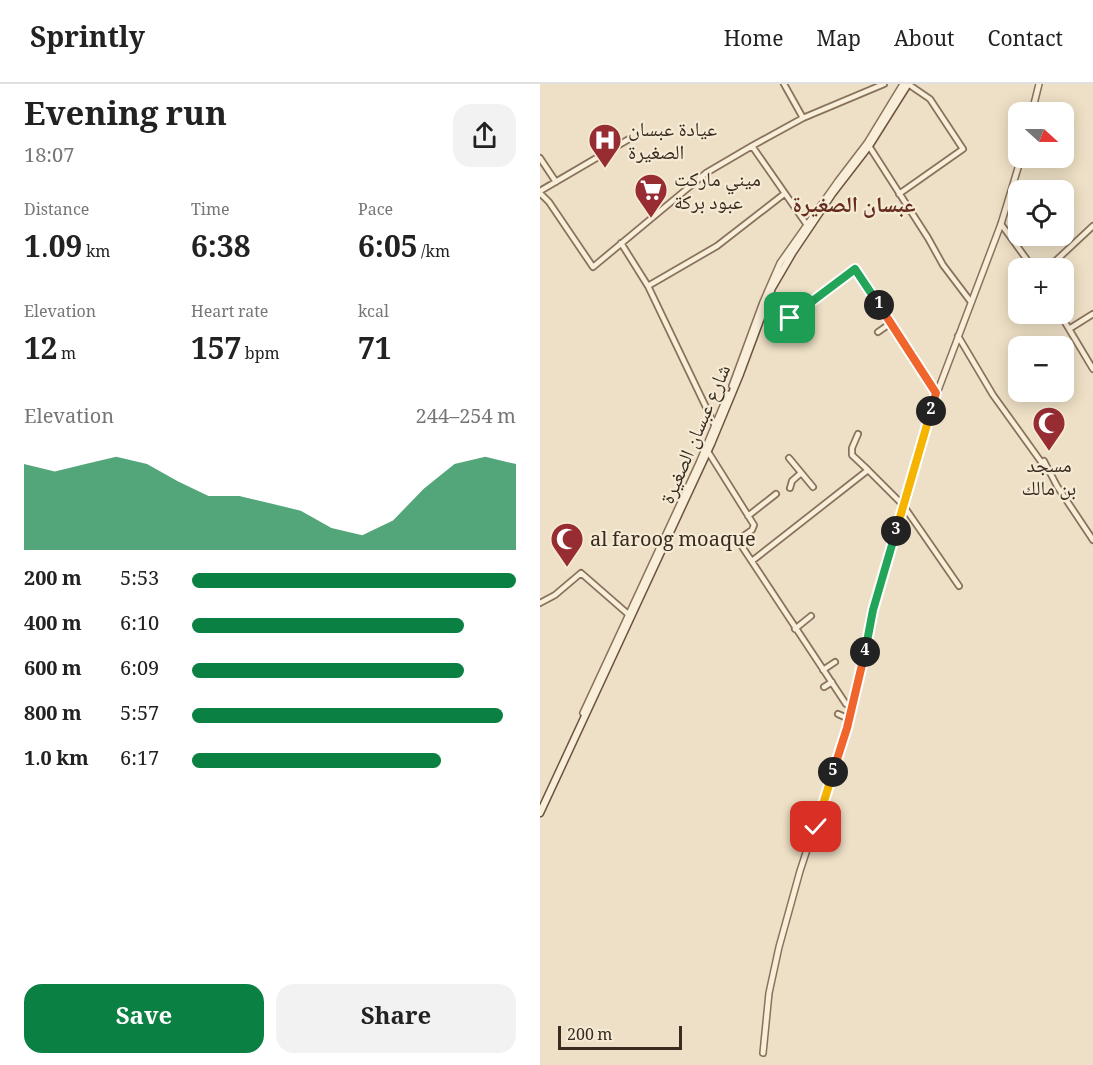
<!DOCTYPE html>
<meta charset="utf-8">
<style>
body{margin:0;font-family:Georgia,"Noto Naskh Arabic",serif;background:#f2f2f2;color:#222;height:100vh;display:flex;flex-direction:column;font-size:22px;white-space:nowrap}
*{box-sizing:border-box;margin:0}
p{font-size:20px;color:#767676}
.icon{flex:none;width:33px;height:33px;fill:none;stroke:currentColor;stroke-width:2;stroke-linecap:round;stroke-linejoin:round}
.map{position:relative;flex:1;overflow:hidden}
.drawer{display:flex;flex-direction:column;background:#fff;width:540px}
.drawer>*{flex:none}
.needle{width:39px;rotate:111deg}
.fabs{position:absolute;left:468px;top:18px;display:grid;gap:12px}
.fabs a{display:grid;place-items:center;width:66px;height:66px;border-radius:12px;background:#fff;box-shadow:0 3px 15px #0003;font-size:30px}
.scale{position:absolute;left:18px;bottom:15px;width:124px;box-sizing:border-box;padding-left:6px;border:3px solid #392b1f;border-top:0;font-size:16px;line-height:21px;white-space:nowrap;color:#392b1f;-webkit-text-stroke:4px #f5ebd5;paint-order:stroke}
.pin{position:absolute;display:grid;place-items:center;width:51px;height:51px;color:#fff;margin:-26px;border-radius:12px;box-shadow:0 3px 9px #0006}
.km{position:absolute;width:30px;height:30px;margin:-15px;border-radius:50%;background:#222;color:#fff;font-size:16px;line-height:30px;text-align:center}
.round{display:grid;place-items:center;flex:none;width:63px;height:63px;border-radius:18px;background:#f2f2f2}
.headline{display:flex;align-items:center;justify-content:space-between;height:102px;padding:0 24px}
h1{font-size:33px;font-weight:700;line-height:45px}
.stats{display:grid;grid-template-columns:repeat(3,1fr);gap:9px;height:102px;padding:6px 24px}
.stats div{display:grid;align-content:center}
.stats b{font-size:30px;font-weight:700}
.stats small{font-size:16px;font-weight:400}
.stats p{font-size:16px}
.chart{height:168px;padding:12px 24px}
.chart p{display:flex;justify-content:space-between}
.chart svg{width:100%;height:108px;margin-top:6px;fill:#0b8043;opacity:.7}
.action{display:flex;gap:12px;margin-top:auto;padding:12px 24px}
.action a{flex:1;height:69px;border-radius:18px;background:#0b8043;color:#fff;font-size:24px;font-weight:700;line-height:69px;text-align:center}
.action a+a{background:#f2f2f2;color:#222}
ul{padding:0 24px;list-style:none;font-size:20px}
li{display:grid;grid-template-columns:96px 72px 1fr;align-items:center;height:45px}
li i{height:15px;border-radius:8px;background:#0b8043}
header{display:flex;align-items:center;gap:36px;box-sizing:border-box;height:84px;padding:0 30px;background:#fff;border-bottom:2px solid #e0e0e0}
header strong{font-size:28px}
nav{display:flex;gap:33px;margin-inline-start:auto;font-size:21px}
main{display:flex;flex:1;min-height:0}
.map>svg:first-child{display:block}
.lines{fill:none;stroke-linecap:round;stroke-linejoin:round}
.minor-casing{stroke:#89725b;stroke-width:8}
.tertiary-casing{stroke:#89725b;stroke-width:8}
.secondary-casing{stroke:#6b533f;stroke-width:9}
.minor{stroke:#f9eed9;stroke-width:4.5}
.tertiary{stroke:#f9eed9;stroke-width:5}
.secondary{stroke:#f9eed9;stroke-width:6}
.split-1-casing{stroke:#fff;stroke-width:12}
.split-2-casing{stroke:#fff;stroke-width:12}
.split-3-casing{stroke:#fff;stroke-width:12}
.split-4-casing{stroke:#fff;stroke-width:12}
.split-5-casing{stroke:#fff;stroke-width:12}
.split-6-casing{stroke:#fff;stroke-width:12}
.split-1{stroke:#22a559;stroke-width:8}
.split-2{stroke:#f0652b;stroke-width:8}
.split-3{stroke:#f5b400;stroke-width:8}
.split-4{stroke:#22a559;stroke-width:8}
.split-5{stroke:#f0652b;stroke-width:8}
.split-6{stroke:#f5b400;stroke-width:8}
.labels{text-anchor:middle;stroke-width:4.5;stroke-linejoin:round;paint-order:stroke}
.poi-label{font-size:20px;fill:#392b1f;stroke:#f5ebd5;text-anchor:start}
.street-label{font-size:20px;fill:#392b1f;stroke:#f5ebd5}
.quarter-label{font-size:22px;font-weight:bold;fill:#652b1f;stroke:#f5ebd5}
</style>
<header>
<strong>Sprintly</strong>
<nav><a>Home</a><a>Map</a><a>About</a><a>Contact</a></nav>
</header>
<main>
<section class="drawer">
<div class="headline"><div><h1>Evening run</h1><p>18:07</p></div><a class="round"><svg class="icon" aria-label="share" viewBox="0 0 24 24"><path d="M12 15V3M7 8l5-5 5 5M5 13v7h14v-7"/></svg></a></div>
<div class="stats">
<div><p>Distance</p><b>1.09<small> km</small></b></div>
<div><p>Time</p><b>6:38</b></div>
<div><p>Pace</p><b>6:05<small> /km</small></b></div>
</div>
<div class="stats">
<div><p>Elevation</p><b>12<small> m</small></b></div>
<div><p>Heart rate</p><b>157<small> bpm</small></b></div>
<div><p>kcal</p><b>71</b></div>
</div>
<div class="chart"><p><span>Elevation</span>244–254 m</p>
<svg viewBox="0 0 160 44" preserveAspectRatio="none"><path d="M0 44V9L10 12L20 9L30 6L40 9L50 16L60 22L70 22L80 25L90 28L100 35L110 38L120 32L130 19L140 9L150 6L160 9V44z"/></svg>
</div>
<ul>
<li><b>200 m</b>5:53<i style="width:100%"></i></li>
<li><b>400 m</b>6:10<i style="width:84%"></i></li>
<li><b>600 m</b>6:09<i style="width:84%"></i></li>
<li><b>800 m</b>5:57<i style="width:96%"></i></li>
<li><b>1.0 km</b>6:17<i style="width:77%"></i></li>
</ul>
<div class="action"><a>Save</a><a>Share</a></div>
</section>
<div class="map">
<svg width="553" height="981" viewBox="0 0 553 981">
<rect width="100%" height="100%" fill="#eee0c6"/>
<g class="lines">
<g class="minor-casing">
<path id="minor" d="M244,0L263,34
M212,62L263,34L344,0
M329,62L388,154L403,181L431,218
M0,74L16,98
M0,107L89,55
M0,109L9,118L53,183L166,89L212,62L267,141
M359,110L423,65L390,15L368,0
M461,140L493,184
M81,159L108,202L175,342
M508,184L553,142
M108,202L177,162L244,110
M520,230L553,285
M241,241L315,185L397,309
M529,245L553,230
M338,248L351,239
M418,252L453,311L502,379L504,377L517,402L553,456
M318,350L312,364V371L328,386
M167,366L214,441L212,446L202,453L201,461L306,620L312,624
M249,374L273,403
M250,404L252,397L261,389
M208,432L236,410
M212,477L328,386L363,421L419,502
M0,519L15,511L41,489L88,530
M255,545L271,532
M283,586L295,578
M284,603L292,598
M298,630L309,635"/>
</g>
<g class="tertiary-casing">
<path id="tertiary" d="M492,28L499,0
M192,302L223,218L240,179L298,97L327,59L363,0
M43,629L159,379L188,310
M223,969L229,909L239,863L260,787L307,644L323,576L333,526L397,309L461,140L481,74"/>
</g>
<g class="secondary-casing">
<path id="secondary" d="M0,729L171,360L200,290L232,204L253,168L292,110L329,62L368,0"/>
</g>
<use href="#minor" class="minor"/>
<use href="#tertiary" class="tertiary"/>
<use href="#secondary" class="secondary"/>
</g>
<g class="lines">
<g class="split-1-casing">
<path id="split-1" d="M250,234L315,185L339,221"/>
</g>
<g class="split-2-casing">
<path id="split-2" d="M339,221L396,309L391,327"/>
</g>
<g class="split-3-casing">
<path id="split-3" d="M356,447L391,327"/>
</g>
<g class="split-4-casing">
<path id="split-4" d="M325,568L333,526L356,447"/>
</g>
<g class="split-5-casing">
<path id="split-5" d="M293,688L307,644L325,568"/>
</g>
<g class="split-6-casing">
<path id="split-6" d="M276,743L293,688"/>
</g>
<use href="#split-1" class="split-1"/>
<use href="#split-2" class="split-2"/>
<use href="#split-3" class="split-3"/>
<use href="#split-4" class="split-4"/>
<use href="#split-5" class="split-5"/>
<use href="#split-6" class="split-6"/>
</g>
<defs>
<g id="hospital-pin" transform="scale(1.725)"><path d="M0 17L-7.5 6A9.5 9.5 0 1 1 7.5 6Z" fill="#972c32" stroke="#f5ebd5"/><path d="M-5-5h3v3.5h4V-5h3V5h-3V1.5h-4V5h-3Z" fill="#fff"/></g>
<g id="supermarket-pin" transform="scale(1.725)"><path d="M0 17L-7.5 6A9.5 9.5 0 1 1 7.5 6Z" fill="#972c32" stroke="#f5ebd5"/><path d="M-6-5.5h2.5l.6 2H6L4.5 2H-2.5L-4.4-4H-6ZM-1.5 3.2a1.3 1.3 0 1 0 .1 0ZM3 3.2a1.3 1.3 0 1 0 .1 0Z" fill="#fff"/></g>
<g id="mosque-pin" transform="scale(1.725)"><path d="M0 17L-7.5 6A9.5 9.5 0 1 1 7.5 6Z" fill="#972c32" stroke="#f5ebd5"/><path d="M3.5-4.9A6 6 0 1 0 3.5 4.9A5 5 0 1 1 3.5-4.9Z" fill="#fff"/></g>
</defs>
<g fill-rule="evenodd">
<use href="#hospital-pin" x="65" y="56"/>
<use href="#supermarket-pin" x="111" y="106"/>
<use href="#mosque-pin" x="509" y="339"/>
<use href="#mosque-pin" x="27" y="455"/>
</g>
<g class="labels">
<g class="poi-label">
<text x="88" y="52">عيادة عبسان<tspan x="88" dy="23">الصغيرة</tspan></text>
<text x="134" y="102">ميني ماركت<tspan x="134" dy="23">عبود بركة</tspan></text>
<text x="509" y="388" text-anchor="middle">مسجد<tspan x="509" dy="23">بن مالك</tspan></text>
<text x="50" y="462">al faroog moaque</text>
</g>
<g class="street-label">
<text transform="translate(155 350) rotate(-67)" y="7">شارع عبسان الصغيرة</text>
</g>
<g class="quarter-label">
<text x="314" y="128">عبسان الصغيرة</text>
</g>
</g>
</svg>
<div class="fabs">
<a><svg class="needle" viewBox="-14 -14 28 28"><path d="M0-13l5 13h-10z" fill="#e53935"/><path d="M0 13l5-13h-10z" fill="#767676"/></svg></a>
<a><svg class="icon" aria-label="locate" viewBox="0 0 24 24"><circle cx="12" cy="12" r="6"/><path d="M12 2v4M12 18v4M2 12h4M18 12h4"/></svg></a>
<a>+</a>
<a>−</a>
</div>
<div class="scale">200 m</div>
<div class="pin" style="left:250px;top:234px;background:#1e9e55"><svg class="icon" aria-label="arrive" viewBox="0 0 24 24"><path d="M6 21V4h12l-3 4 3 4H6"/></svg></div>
<div class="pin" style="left:276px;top:743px;background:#d93025"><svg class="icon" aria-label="check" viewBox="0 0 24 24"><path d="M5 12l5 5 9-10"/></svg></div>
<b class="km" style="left:339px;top:221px">1</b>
<b class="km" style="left:391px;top:327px">2</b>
<b class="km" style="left:356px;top:447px">3</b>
<b class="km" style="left:325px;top:568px">4</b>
<b class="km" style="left:293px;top:688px">5</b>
</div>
</main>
